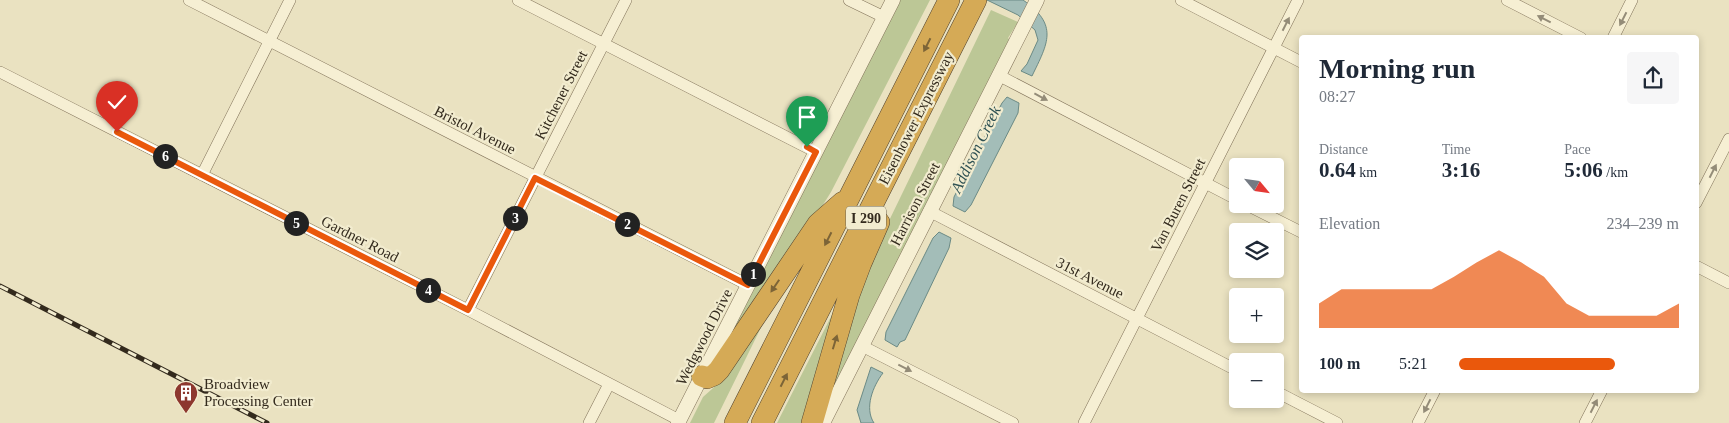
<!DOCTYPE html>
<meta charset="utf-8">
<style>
body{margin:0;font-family:"Times New Roman",serif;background:#f6f6f7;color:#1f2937;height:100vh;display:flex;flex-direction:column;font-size:19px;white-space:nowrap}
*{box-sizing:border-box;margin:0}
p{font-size:16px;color:#747a83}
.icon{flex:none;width:28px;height:28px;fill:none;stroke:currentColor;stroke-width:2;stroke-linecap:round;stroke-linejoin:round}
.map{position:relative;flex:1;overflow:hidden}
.drawer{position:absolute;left:1299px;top:35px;width:400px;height:358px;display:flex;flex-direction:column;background:#fff;border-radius:5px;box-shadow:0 2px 8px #0003}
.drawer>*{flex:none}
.needle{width:32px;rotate:119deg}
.buttons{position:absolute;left:1229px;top:158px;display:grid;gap:10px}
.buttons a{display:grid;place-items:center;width:55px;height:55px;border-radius:5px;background:#fff;box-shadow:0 2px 8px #0003;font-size:25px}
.pin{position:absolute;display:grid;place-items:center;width:42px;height:42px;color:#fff;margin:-51px -21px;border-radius:50% 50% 50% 0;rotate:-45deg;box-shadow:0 0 5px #0007}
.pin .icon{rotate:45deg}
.km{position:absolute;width:25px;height:25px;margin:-12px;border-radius:50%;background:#222;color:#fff;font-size:14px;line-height:25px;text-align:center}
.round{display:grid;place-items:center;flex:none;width:52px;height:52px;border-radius:5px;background:#f6f6f7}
.headline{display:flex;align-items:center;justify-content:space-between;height:85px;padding:0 20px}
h1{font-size:28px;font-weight:600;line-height:38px}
.figures{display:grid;grid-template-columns:repeat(3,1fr);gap:8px;height:85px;padding:5px 20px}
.figures div{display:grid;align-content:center}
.figures b{font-size:21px;font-weight:600}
.figures small{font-size:14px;font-weight:400}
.figures p{font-size:14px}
.chart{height:140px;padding:10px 20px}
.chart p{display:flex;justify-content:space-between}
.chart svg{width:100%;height:90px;margin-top:5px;fill:#ea580c;opacity:.7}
ul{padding:0 20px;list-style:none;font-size:16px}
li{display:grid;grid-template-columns:80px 60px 1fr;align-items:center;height:38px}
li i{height:12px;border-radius:6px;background:#ea580c}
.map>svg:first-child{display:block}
.green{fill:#bcc796}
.water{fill:#a3bdb8;stroke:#6b8a85}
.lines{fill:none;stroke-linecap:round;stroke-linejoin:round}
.minor-casing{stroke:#82735a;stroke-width:12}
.tertiary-casing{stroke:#82735a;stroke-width:15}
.motorway-casing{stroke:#50412e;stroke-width:22}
.minor{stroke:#f6efd3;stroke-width:11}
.tertiary{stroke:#f6efd3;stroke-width:14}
.motorway{stroke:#d5aa56;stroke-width:21}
.rail-casing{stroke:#332a1d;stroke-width:5}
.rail{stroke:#f2eccf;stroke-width:3;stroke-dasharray:9;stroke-linecap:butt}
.oneway{fill:#948c78}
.oneway2{fill:#7c6437}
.route-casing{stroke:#fff;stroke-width:10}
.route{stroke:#ea580c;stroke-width:6}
.labels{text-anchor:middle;stroke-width:4.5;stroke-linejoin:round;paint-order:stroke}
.shield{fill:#f2eccf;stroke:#6c6452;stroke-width:1}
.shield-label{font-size:14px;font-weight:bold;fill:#332a1d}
.street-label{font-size:15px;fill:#332a1d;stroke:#f2eccf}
.poi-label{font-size:15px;fill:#332a1d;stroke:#f2eccf;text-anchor:start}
.water-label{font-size:16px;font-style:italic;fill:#2d5052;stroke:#f2eccf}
</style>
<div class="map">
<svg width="1729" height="423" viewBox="0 0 1729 423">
<rect width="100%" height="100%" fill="#eae2c1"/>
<path class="green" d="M899,0H930L831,192L801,240L714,367Z
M991,10L1018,22L1008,38L1010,40L822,412L856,289Z
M780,289L714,423H690L703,397L721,381Z
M842,295L806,423H777Z"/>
<path class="water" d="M987,0H1023C1059,25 1048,43 1032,76L1021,71L1027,64L1038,40L1035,30L1018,15Z
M1007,97L1019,103L1018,113L971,205L965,212L953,206L954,197L1002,103Z
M939,232L951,238L949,248L905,340L900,342L897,347L885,340L886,332L933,238Z
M871,367L883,373C873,386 864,408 874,423H861L857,410Z"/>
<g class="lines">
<g class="minor-casing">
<path id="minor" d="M189,0L748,285
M518,0L816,152
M849,0L884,17
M1181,0L1301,62
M1507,0L1581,38
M1613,38L1632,0
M0,72L468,310L679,420
M998,75L1238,200
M202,175L290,0
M1696,203L1729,139
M1245,204L1301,232
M929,211L1238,371
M1696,266L1729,283
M468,310L626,0
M862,346L1013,423
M1275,391L1337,423
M589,423L609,384
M1084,423L1298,0
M1418,423L1435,390
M1585,423L1602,390"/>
</g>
<g class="tertiary-casing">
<path id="tertiary" d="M678,423L893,0
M823,423L1037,0"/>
</g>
<g class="motorway-casing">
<path id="motorway" d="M702,376L707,378L714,375L719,370L818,224L843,202
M735,423L949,0
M762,423L976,0
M812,423L849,295L861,263L879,222"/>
</g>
<use href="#minor" class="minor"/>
<use href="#tertiary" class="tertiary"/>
<use href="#motorway" class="motorway"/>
<g class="rail-casing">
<path id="rail" d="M0,286L267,423"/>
</g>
<use href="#rail" class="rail"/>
</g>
<defs><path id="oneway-solid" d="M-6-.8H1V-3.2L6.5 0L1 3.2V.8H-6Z" transform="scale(1.25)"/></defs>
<g class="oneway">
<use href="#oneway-solid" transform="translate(1544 19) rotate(-153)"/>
<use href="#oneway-solid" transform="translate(1623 19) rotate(117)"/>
<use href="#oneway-solid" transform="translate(1286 24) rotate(-63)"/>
<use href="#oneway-solid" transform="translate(1041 97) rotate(28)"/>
<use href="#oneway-solid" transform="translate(1713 171) rotate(-63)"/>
<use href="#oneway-solid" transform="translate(905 368) rotate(27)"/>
<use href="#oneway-solid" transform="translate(1427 406) rotate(117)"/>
<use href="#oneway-solid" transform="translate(1594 406) rotate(-63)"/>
</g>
<g class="oneway2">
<use href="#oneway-solid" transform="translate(927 45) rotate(117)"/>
<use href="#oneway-solid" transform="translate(828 239) rotate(117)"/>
<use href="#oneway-solid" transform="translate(775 286) rotate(124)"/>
<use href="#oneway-solid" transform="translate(835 342) rotate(-73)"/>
<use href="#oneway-solid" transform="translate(784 380) rotate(-63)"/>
</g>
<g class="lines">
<g class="route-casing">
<path id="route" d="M117,132L468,310L535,178L748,285L816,152L807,147"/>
</g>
<use href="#route" class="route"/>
</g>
<defs>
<g id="building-pin" transform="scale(1.25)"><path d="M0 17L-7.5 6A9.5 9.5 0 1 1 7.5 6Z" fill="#8d372e" stroke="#f2eccf"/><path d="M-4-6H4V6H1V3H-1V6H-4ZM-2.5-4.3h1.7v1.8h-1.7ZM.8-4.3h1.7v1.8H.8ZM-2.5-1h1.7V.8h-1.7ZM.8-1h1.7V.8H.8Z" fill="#fff"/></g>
</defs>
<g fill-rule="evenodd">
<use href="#building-pin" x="186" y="393"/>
</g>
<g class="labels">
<rect class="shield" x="846" y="206.5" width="40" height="23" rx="4"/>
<g class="shield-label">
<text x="866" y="223">I 290</text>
</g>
<g class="street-label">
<text transform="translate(561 95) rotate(-63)" y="5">Kitchener Street</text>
<text transform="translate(916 118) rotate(-63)" y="5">Eisenhower Expressway</text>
<text transform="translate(475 130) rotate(27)" y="5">Bristol Avenue</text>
<text transform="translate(915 204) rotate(-63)" y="5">Harrison Street</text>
<text transform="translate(1178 205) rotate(-63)" y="5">Van Buren Street</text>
<text transform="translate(360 239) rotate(27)" y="5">Gardner Road</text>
<text transform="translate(1090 278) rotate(27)" y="5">31st Avenue</text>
<text transform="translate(704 337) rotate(-63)" y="5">Wedgwood Drive</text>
</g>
<g class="poi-label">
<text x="204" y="389">Broadview<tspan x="204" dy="17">Processing Center</tspan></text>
</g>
<g class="water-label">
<text transform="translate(975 149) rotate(-64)" y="6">Addison Creek</text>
</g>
</g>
</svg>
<div class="buttons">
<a><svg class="needle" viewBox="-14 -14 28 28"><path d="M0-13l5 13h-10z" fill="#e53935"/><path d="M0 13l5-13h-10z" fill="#747a83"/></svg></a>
<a><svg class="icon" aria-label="layers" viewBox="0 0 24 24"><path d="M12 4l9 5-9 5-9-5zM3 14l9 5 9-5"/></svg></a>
<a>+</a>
<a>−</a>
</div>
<div class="pin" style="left:807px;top:147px;background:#1e9e55"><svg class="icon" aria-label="arrive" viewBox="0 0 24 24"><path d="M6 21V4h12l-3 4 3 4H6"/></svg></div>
<div class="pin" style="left:117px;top:132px;background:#d93025"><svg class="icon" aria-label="check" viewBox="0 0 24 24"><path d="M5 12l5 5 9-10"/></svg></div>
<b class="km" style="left:753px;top:274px">1</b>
<b class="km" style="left:627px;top:224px">2</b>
<b class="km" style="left:515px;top:218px">3</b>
<b class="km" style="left:428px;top:290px">4</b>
<b class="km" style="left:296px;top:223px">5</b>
<b class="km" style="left:165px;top:156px">6</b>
<section class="drawer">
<div class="headline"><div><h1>Morning run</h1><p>08:27</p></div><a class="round"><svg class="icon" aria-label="share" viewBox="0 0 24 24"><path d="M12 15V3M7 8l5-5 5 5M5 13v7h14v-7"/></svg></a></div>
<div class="figures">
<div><p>Distance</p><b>0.64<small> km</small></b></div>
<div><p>Time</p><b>3:16</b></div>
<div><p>Pace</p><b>5:06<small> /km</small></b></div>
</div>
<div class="chart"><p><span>Elevation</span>234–239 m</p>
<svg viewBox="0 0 160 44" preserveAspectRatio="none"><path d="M0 44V32L10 25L20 25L30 25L40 25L50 25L60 19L70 12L80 6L90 12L100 19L110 32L120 38L130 38L140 38L150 38L160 32V44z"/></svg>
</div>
<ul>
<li><b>100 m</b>5:21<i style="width:71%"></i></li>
</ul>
</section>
</div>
